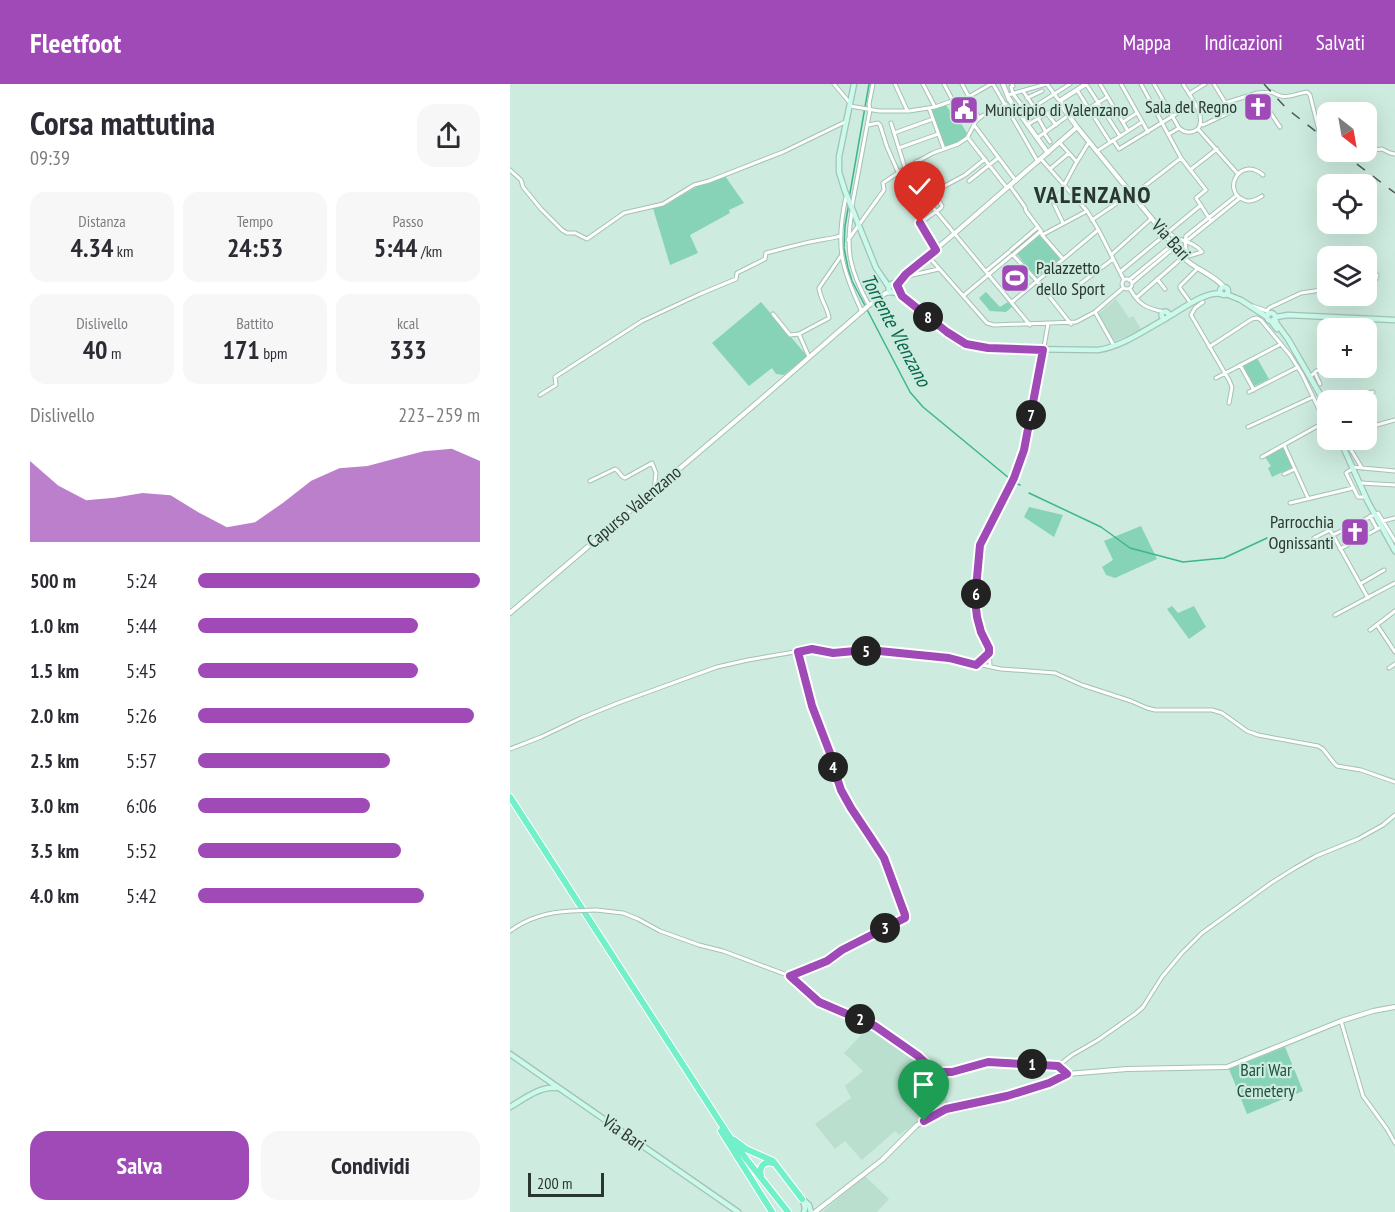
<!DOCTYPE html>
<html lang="it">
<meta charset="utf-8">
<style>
body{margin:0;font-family:"PT Sans Narrow",sans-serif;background:#f7f7f7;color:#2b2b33;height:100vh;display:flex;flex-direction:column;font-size:22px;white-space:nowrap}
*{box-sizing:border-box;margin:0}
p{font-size:20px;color:#7c7c81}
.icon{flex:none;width:33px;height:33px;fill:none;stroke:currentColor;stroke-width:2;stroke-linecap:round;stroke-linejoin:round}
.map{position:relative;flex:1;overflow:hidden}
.drawer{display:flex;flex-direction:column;background:#fff;width:510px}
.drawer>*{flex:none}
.needle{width:39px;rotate:149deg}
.fabs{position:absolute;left:807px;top:18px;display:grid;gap:12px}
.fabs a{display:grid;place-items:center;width:60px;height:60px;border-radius:12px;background:#fff;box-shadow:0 6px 24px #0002;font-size:30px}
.scale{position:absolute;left:18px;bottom:15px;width:76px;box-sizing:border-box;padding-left:6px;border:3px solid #2a3631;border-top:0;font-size:16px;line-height:21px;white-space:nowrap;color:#2a3631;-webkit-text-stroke:4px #cdebde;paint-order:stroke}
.pin{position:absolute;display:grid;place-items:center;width:51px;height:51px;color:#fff;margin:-62px -26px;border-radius:50% 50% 50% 0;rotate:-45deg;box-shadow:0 0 6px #0007}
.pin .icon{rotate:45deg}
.km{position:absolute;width:30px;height:30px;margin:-15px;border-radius:50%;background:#222;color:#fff;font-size:16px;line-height:30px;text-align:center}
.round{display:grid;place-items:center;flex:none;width:63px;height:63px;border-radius:18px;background:#f7f7f7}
.summary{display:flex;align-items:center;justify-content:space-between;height:102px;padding:0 30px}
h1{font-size:33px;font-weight:800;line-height:45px}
.metrics{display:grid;grid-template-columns:repeat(3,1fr);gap:9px;height:102px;padding:6px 30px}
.metrics div{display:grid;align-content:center;border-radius:15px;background:#f7f7f7;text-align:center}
.metrics b{font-size:26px;font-weight:800}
.metrics small{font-size:16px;font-weight:400}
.metrics p{font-size:16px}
.chart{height:168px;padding:12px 30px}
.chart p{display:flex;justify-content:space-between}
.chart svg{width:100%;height:108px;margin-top:6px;fill:#a04ab7;opacity:.7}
.button{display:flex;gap:12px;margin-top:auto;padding:12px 30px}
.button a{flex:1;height:69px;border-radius:18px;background:#a04ab7;color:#fff;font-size:24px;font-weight:800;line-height:69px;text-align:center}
.button a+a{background:#f7f7f7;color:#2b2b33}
ul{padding:0 30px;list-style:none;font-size:20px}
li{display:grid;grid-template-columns:96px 72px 1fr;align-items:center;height:45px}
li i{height:15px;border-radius:8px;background:#a04ab7}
header{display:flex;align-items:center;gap:36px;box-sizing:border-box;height:84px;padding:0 30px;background:#a04ab7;color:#fff}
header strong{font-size:28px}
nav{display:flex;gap:33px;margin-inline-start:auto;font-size:21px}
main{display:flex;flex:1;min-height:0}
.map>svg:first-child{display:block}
.built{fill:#badfcf}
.green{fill:#86d3b7}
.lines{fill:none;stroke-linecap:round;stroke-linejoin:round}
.stream{stroke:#3db590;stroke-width:1.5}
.minor-casing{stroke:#a5c1b6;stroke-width:5}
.tertiary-casing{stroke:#a5c1b6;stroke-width:6}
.secondary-casing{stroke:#a5c1b6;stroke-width:7}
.trunk-casing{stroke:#fff;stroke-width:8}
.minor{stroke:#fff;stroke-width:3}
.tertiary{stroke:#fff;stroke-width:4}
.secondary{stroke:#cafaeb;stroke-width:4.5}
.trunk{stroke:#72f0ca;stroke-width:6}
.rail{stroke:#4c5c55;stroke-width:1.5;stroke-dasharray:10 10;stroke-linecap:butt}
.minor-bridge-casing{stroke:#a5c1b6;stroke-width:5;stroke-linecap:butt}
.minor-bridge{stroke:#fff;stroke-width:3}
.route-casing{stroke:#fff;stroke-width:12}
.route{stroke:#a04ab7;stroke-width:8}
.labels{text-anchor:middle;stroke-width:4.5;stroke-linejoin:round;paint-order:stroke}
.poi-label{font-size:18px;fill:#2a3631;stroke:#cdebde;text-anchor:end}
.street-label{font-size:18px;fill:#2a3631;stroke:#cdebde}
.park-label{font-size:18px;fill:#225242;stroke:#cdebde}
.water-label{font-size:20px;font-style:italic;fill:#07674e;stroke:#cdebde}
.district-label{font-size:24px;font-weight:bold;letter-spacing:1.5px;fill:#2a3631;stroke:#cdebde}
</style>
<header>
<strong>Fleetfoot</strong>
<nav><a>Mappa</a><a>Indicazioni</a><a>Salvati</a></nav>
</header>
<main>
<section class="drawer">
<div class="summary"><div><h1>Corsa mattutina</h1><p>09:39</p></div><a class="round"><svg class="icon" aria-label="share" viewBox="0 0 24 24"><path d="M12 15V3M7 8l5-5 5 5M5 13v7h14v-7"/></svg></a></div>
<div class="metrics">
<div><p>Distanza</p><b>4.34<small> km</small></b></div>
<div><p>Tempo</p><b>24:53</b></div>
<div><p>Passo</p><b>5:44<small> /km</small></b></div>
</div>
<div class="metrics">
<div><p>Dislivello</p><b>40<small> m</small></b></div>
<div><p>Battito</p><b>171<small> bpm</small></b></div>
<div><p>kcal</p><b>333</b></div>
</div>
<div class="chart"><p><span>Dislivello</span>223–259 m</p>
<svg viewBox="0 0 160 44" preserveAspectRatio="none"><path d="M0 44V11L10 21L20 27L30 26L40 24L50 25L60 32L70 38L80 36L90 28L100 19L110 14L120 13L130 10L140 7L150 6L160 11V44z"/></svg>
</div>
<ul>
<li><b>500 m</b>5:24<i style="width:100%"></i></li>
<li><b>1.0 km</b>5:44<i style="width:78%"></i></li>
<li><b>1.5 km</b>5:45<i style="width:78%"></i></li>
<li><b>2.0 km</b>5:26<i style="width:98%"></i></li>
<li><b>2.5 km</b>5:57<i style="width:68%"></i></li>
<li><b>3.0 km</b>6:06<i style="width:61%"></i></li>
<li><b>3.5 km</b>5:52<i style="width:72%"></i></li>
<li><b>4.0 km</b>5:42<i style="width:80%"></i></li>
</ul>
<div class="button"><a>Salva</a><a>Condividi</a></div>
</section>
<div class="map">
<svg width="885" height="1128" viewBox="0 0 885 1128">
<rect width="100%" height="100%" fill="#cdebde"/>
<path class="built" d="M606,215L619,234L623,232L631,245L604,258L587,231Z
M360,942L391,961L421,987L425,993L440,1021L420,1029L389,1051L385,1047L352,1076L335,1057L325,1065L305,1040L341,1014L335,1002L353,987L334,969Z
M355,1092L379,1115L367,1128H312Z"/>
<path class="green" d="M435,20L446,35L448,34L458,51L457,54L448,60L434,65L419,24Z
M215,92L234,119L219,126L220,129L180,151L188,169L160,181L143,124L162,117L188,102Z
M530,151L550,175L526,194L507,170Z
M506,182L516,195L504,205L494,192Z
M476,208L490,223L498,218L502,223L496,228L480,227L469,214Z
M251,218L297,272L274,291L266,290L262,284L239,302L202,259Z
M747,274L759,295L744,302L733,281Z
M774,363L783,383L762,393L758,384L761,382L755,373Z
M519,423L553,431L544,453L514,433Z
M631,442L647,475L605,494L596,491L592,483L603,476L594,457Z
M662,522L668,529L684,522L696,543L679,555L657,525Z
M775,963L793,1007L737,1030L719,985Z"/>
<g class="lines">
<path class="stream" d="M339,115L359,0
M339,119L335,142L334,164L338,184L342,197L351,214L400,308L413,323L505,399L510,401
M519,409L591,443L620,464L673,478L714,474L757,454"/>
<g class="minor-casing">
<path id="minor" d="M324,0L340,19
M385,0L397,26
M413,0L425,23
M434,0L443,17
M452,0L459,13
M483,0L528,78
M502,0L503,2L501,3L503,10L517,28
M537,0L548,15L550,17
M576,0L610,52
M590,0L618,47
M611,0L638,48
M631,0L671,74L696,106L686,114L701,137
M644,0L669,44C675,49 681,50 688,45
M673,0C680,12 697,32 688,45
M567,6L600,58
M513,7L524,23
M679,10L695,0
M748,10L770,43
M498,11L536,0
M457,14L469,34
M517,14L532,7
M454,15L466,37
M715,19L747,9L762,8C775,17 783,10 797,8L800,11L809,47L818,54
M340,22L369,27H399L425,23L442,17L455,15L481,0
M419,24L434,65
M578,25L597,13
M537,29L546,41
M512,33L527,21L560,0
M528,34L536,48
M613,38L627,29
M381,39L395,84
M691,40L693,41L721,28L704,0
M358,41L368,39L370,41L377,63L388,88
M464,41L506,97
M517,41L551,21
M688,45L728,90
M384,49L423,35
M534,49L540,58
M659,50L669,44
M458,54L497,104
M527,54L559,31
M603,56L609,65L684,19
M549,58L567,78
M389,64L428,50
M587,67L632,38
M856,67L872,65L880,69L885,70
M841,68L847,69L854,68
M531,75L577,127L588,145L614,196
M407,77L432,122L431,124L410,139L425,165
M540,85L559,69
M0,86L11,96L13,103L31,125L52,146L57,149H65L77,155L114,129L153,120L184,101L199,97L273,68L337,37
M392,86L520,241
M680,86L707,65
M459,97L488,74
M500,102L515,123L516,127L531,147L532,151L553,175
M424,108L455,91L475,75
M623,111L671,74
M752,112C746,116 740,119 734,116C711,107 730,71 753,91
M336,113C325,162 331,183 352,228
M342,122L360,26L359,20L363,0
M342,128C335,166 340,187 359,221
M582,136L616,113
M553,139L544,120L565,81L579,58
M658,148C668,158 683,156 692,168L679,172
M532,151L577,127
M338,156L374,106L373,99L392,86L423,69L448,60L457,54L466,37L472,32L496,20
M675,156L676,152L727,111
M675,156L679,155L730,114
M675,156L676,166L679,172
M501,166L528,143
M504,170L531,147
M503,171L527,197L561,240
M601,171L642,134
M418,172L477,239L484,241L566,238L585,228L613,204
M818,185L816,186L818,196
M476,187L499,168
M610,188L691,121
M396,191L398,192L429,185
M612 200a5 5 0 1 1 10 0a5 5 0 1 1-10 0Z
M647,195L655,205
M619,196L663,160
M856,198L866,195L867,191
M622,199L665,163
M566,203L603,175
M620,205C629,221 636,224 654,228
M453,212L502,171
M626,214L673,173
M502,218L588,146
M680,218L670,204V202L688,184
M693,218L685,224L681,231L719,296L722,303L719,319
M743,222L757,227L759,230
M757,227L759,224L791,209L818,205
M585,228L603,260
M263,230L280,251L289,250
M534,263L538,240
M699,263L742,235L747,234L751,236L780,271L792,290L818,344
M299,273L289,250L319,234C318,224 310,215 309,204L331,172
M730,281L744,306
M805,289L810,300
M801,292L806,287L821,284
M706,294L771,260
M739,308L788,283
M816,310L819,316
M30,311L46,301L45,293L132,237L190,210L226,195L227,189L255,175L256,169C272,165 289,160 305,157C314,155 321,155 330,152
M832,316L863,308
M738,343L803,313
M856,344L885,336
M823,356L826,363
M835,356L852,384
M774,361L798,414
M752,373L815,338
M842,383L885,387
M843,385L837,388L836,389L848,413H856
M774,390L785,385
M80,397L105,385C110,387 110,393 115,394L142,379L146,389L144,406
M851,399L885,401
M780,419L843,404
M860,432L867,445
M873,437L885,434
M823,451L868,429L885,457
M804,454L820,446L858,514
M830,465L871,443
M850,500L874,486
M825,531L885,499
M867,541L885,568
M860,546L885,527
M467,580L478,571
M480,582L479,564L471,548L467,533L465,515L469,461L504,394L516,356L533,266
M879,584L885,580
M0,665L31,653L71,634L108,619L207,583L238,576L302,565L323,569L345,567H369L439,574L491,585L545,589L572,601L621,617L637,624L645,626H702L712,629L737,647L748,651L808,662L813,665L824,679L827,682L851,686L885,698
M86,826L113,829L128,835L150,847L189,861L213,867L280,892L309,918L365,942L408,972L425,988H442L478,978L548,982L557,990
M0,847C19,833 39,828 61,827
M280,892L317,877L332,866L383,841L395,834V831L374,774L359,751L341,724L331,706L324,685L320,669L301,622L288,568
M831,937L853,1012L877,1045L885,1059
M548,982L562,971L588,956L625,930L633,923L652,893L672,869L692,849L761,799L785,784L806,772L848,755L873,741L885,731"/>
</g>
<g class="tertiary-casing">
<path id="tertiary" d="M493,0L499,15L538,69
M576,0L551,16V21L567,43L673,173C684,185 703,190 714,203
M384,199L395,191L445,149L567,43
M0,529L249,317L358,222L376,209L382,208
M305,1128L372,1076L407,1041L436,1025L497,1012L539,999L557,990L617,985L717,983L831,937L863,927L885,923"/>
</g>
<g class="secondary-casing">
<path id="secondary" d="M344,0L329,73V88L335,107L366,184L379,203
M378.5 204a4.5 4.5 0 1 1 9 0a4.5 4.5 0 1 1-9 0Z
M710 207a4 4 0 1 1 8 0a4 4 0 1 1-8 0Z
M384,208L392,212L448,256L467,263L512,265L588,266C613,262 633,247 655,235
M716,210L731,216L757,233
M651.5 231a3.5 3.5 0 1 1 7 0a3.5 3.5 0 1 1-7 0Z
M757 233a4 4 0 1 1 8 0a4 4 0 1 1-8 0Z
M658,233C672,225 697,206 712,210
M766,233L778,231L885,236
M765,235L767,240L778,255L815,319
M761,237L767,245
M818,319H814L812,322L814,326H818
M830,356L858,418L885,467
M0,970L228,1128
M0,1023C14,1015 30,1002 46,1004
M292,1115L299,1121L301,1128
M293,1117L295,1124L294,1128"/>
</g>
<g class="trunk-casing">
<path id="trunk" d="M0,713L217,1049L237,1076L278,1128
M211,1047L262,1128
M224,1056L236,1065L263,1077L292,1115
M251,1092C249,1084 252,1079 260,1078L262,1079"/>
</g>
<use href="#minor" class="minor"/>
<use href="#tertiary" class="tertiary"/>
<use href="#secondary" class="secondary"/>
<use href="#trunk" class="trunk"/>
<path class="rail" d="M754,0L776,24L818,57
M831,68L885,109"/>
<g class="minor-bridge-casing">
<path id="minor-bridge" d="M61,827L86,826"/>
</g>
<use href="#minor-bridge" class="minor-bridge"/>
</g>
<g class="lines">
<g class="route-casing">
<path id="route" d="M410,139L426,166L396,190L387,201L392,212L437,248L456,260L478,264L533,266L514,366L504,394L470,461L465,515L467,533L471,548L479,564V569L466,581L439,574L369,567H345L323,569L302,565L288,568L302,622L320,669L324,685L331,706L341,724L359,751L374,774L395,831V834L332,866L317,877L280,892L309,918L365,942L408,972L425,988H442L478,978L548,982L557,990L539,999L497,1012L436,1025L414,1037"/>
</g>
<use href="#route" class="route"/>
</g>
<defs>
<g id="church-square" transform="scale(1.5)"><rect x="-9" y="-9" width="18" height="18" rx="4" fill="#a04ab7" stroke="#cdebde"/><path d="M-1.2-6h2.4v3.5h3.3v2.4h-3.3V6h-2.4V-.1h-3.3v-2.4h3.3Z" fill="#fff"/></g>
<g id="civic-square" transform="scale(1.5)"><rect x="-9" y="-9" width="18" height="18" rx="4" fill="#a04ab7" stroke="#cdebde"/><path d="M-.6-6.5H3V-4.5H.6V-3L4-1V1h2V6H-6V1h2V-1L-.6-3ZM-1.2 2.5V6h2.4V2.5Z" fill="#fff"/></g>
<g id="stadium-square" transform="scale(1.5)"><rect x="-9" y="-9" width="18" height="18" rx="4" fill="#a04ab7" stroke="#cdebde"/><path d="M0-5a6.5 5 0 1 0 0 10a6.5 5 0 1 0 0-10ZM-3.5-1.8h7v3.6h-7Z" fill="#fff"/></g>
</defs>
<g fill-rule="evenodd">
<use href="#church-square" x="748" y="23"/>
<use href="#civic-square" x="454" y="26"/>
<use href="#stadium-square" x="505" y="194"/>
<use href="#church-square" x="845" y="448"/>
</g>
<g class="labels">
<g class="poi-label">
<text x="727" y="29">Sala del Regno</text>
<text x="475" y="32" text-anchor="start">Municipio di Valenzano</text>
<text x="526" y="190" text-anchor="start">Palazzetto<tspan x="526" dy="21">dello Sport</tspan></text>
<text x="824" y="444">Parrocchia<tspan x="824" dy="21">Ognissanti</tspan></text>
</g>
<g class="street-label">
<text transform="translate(661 156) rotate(48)" y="6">Via Bari</text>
<text transform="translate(124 423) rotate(-40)" y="6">Capurso Valenzano</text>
<text transform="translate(114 1049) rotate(35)" y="6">Via Bari</text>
</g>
<g class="park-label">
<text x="756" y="992">Bari War<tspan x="756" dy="21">Cemetery</tspan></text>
</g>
<g class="water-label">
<text transform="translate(386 246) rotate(62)" y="7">Torrente Vlenzano</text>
</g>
<g class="district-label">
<text x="583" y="119">VALENZANO</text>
</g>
</g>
</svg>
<div class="fabs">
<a><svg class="needle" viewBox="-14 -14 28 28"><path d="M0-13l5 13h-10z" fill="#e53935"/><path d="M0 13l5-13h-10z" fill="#7c7c81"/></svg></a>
<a><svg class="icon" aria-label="locate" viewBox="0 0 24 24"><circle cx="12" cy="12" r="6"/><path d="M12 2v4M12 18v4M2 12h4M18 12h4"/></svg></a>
<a><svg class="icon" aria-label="layers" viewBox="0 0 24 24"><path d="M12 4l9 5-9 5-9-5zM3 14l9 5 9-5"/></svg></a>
<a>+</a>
<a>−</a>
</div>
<div class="scale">200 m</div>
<div class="pin" style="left:414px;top:1037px;background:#1e9e55"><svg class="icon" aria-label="arrive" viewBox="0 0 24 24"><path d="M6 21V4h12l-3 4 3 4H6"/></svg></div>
<div class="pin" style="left:410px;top:139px;background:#d93025"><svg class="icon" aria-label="check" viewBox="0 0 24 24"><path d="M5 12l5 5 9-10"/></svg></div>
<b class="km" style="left:522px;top:980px">1</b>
<b class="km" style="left:350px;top:935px">2</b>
<b class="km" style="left:375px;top:844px">3</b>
<b class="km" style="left:323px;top:683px">4</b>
<b class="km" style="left:356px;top:567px">5</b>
<b class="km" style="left:466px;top:510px">6</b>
<b class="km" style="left:521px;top:331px">7</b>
<b class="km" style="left:418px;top:233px">8</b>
</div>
</main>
